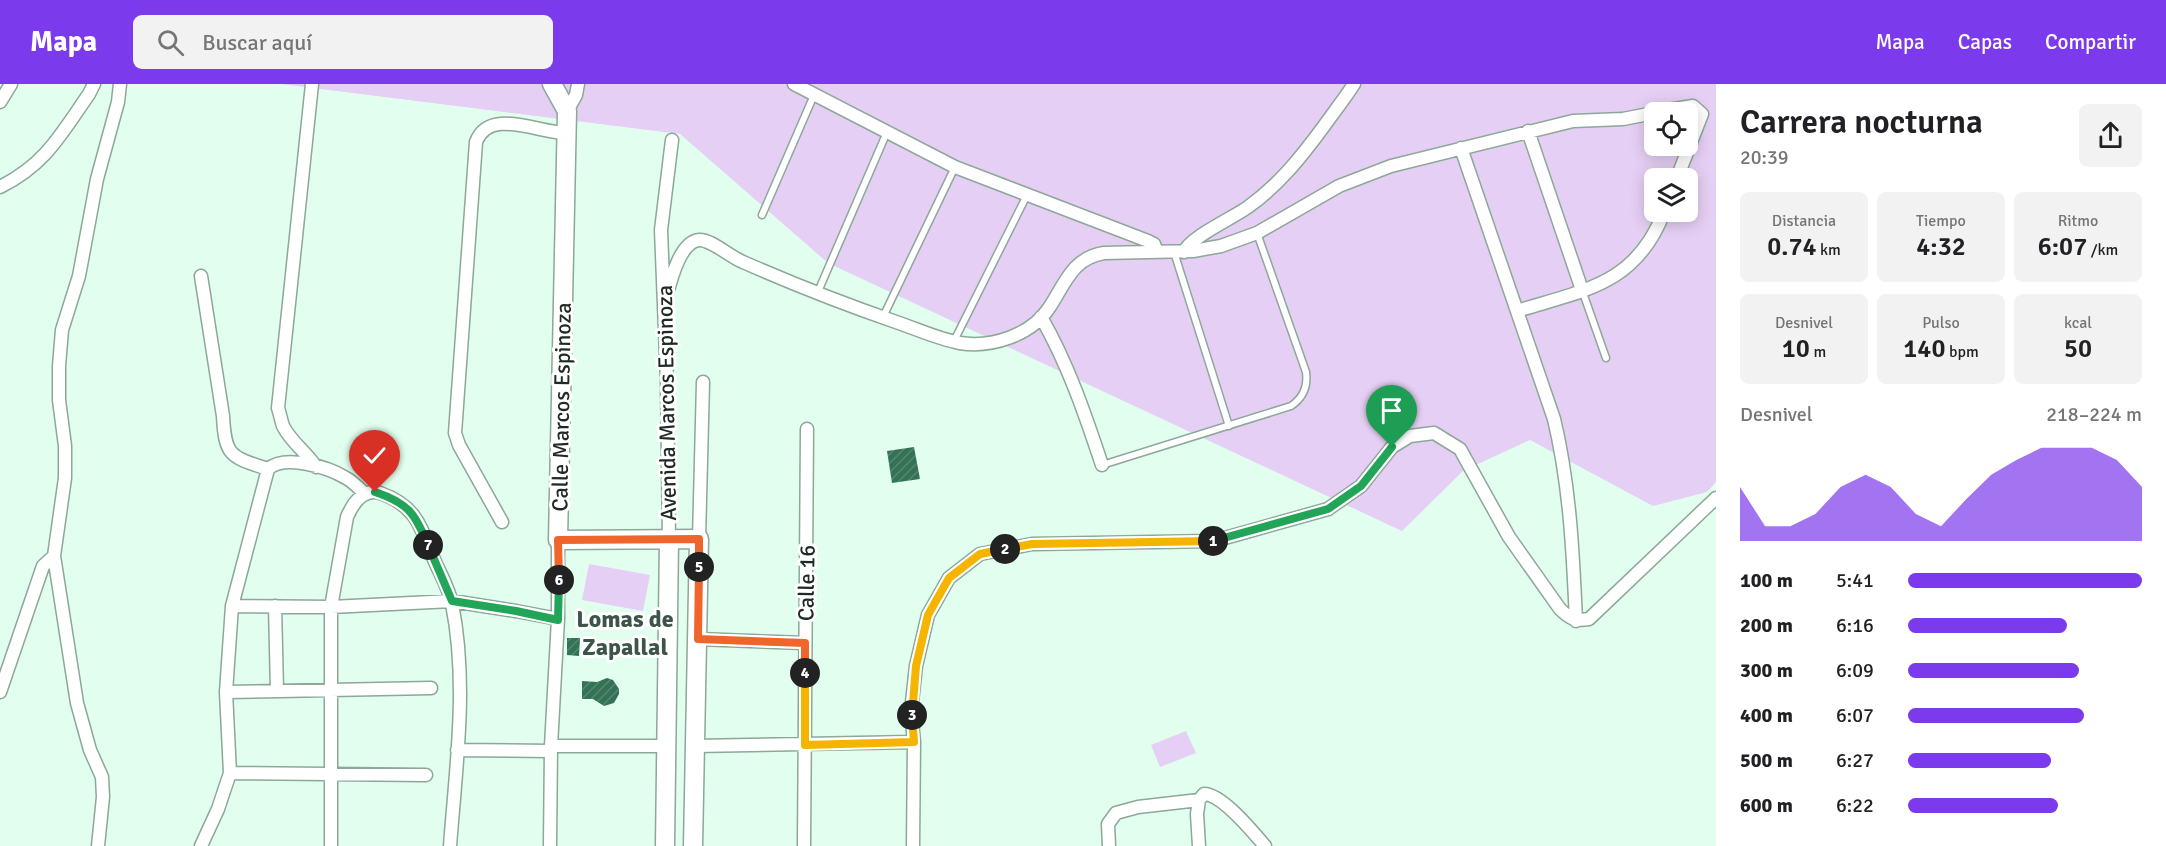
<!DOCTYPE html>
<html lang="es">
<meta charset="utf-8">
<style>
body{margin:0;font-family:Signika,sans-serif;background:#f2f2f2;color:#202124;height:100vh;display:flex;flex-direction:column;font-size:22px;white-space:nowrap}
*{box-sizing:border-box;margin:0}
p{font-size:20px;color:#757577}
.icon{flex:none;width:33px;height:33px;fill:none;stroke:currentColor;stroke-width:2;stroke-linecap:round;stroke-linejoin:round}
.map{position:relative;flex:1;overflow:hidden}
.details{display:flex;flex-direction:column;background:#fff;width:450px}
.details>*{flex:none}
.buttons{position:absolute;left:1644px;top:18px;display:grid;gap:12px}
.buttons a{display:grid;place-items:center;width:54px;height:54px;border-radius:9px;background:#fff;box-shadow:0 3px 15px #0003;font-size:30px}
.pin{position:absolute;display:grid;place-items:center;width:51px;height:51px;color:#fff;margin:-62px -26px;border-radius:50% 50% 50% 0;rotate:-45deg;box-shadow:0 0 6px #0007}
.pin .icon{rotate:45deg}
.km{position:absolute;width:30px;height:30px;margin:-15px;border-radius:50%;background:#222;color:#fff;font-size:16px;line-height:30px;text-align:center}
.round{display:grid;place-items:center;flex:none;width:63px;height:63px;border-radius:9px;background:#f2f2f2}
.summary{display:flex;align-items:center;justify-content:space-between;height:102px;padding:0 24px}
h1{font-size:33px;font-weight:600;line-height:45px}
.stats{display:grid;grid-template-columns:repeat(3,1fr);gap:9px;height:102px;padding:6px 24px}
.stats div{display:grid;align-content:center;border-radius:9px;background:#f2f2f2;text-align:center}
.stats b{font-size:26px;font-weight:600}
.stats small{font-size:16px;font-weight:400}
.stats p{font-size:16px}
.chart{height:168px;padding:12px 24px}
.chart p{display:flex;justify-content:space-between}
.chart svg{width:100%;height:108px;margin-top:6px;fill:#7c3aed;opacity:.7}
ul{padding:0 24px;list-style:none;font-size:20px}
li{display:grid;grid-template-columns:96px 72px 1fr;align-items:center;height:45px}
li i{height:15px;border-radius:8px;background:#7c3aed}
header{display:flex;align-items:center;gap:36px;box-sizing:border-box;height:84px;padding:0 30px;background:#7c3aed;color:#fff}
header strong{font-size:28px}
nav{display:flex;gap:33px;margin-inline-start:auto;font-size:21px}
.search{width:420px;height:54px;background:#f2f2f2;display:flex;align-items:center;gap:15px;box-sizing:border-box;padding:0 21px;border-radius:9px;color:#757577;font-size:22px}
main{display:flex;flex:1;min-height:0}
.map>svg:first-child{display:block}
.green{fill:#e6cff4;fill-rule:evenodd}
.building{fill:url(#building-hatch)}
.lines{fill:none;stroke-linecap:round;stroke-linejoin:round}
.lane-casing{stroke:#8da799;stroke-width:9}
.street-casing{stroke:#8da799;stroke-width:15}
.secondary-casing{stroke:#8da799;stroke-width:21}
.lane{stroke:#fff;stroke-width:6}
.street{stroke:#fff;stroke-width:12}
.secondary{stroke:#fff;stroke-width:18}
.split-1-casing{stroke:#fff;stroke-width:12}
.split-2-casing{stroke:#fff;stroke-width:12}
.split-3-casing{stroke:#fff;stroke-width:12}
.split-4-casing{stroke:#fff;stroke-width:12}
.split-5-casing{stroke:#fff;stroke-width:12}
.split-6-casing{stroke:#fff;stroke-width:12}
.split-7-casing{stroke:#fff;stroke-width:12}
.split-8-casing{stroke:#fff;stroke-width:12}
.split-1{stroke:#22a559;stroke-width:8}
.split-2{stroke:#f5b400;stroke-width:8}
.split-3{stroke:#f5b400;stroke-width:8}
.split-4{stroke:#f5b400;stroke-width:8}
.split-5{stroke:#f0652b;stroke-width:8}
.split-6{stroke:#f0652b;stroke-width:8}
.split-7{stroke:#22a559;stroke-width:8}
.split-8{stroke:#22a559;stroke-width:8}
.labels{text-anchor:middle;stroke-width:6;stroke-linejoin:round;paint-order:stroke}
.street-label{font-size:22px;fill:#202a25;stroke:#fff}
.neighbourhood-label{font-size:24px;font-weight:bold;fill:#3d5448;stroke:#fff}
</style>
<header>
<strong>Mapa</strong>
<div class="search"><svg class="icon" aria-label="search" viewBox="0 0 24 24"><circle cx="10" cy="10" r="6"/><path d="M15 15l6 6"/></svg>Buscar aquí</div>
<nav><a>Mapa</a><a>Capas</a><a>Compartir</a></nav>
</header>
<main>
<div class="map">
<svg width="1716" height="762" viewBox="0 0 1716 762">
<defs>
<pattern id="building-hatch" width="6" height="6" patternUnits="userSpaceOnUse" patternTransform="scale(1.5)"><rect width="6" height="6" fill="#347256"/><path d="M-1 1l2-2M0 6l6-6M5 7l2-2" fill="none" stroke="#568570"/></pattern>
</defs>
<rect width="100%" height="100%" fill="#e1feee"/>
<path class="green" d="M281,0H1716V398L1707,408L1653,422L1530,356L1463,387L1402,447L828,179L680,50ZM1654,28H1688V62H1654ZM1654,94H1688V128H1654Z
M589,480L650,491L643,527L582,516Z
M1186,647L1196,669L1160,683L1151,661Z"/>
<path class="building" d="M914,363L920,395L892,399L887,367Z
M567,554H580L579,572L567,571Z
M607,594L613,596L619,605V610L614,619L604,622L593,615H582V597L597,598Z"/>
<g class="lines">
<g class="lane-casing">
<path id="lane" d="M762,131L814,11
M1174,168L1229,342
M1582,206L1606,274
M817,210L887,48
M883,233L955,83
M954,257L1027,111
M1102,381L1291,322C1303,314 1308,303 1306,288L1257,149"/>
</g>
<g class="street-casing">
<path id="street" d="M312,0L278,324C280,330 281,336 283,342C291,358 307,369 316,383
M794,0L955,83L1148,157L1154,160L1157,168
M0,18L11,0
M567,27L576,11L578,0
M1655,28L1693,22L1702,30L1677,94
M1528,47L1582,206
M1461,64L1554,335C1570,402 1573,469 1576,537
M0,103C46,80 61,50 89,10L94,0
M1184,168C1190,153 1233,134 1248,123C1279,101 1302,72 1324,42C1334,28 1345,14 1354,0
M201,192L223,332C225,373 231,373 268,385C285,370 328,383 346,394C352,397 359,404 364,409
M664,221C669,204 678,158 699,156C711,155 730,173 743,178C793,200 844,220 896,238C917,245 938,255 960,259C992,264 1031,251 1049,224C1065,200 1072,174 1104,169L1193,167L1221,162L1257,149L1339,102L1391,82L1573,37L1623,35L1654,29
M1517,227C1584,206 1636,201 1664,128
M1041,233C1068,280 1085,330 1102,381
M502,438L459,361L455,349L476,58C489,23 538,49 567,49
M699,455L703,298
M669,456L667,297L661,146L672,56
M232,522L331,523L452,517L516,527L558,535
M275,522L277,607
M698,555L805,559
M0,608L43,482L54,472
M226,608L431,604
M551,662H667
M695,662L914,658
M457,666L551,667
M230,689L426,691
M1199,716L1197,730L1199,762
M98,762L103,713L102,693L90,666L77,619L54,472L65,394V362L59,316V282L62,246L79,192L97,95L118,18L120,0
M201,762L218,725L230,689L226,608L232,522L268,385
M331,762V523L347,433C353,419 363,404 380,409C416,422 420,441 433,473C439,488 449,504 452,520C468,599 456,682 450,762
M550,762L551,662L558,535V456
M804,762L807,345
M913,762L914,658L911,627L916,582L928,531L949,494L980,470L1032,460L1214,457L1328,425L1361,402L1392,363L1410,352L1434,349L1460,365L1509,453L1560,525C1570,535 1575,537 1589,535L1716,414
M1109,762L1108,740L1116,729L1138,723L1199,716L1204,710C1222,710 1253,748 1265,762"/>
</g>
<g class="secondary-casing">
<path id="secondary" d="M552,0L567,27L558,456L699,455L693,762
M665,762L669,456"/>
</g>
<use href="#lane" class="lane"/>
<use href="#street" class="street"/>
<use href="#secondary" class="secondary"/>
</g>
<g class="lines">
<g class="split-1-casing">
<path id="split-1" d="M1213,457L1328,425L1361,402L1392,363"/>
</g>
<g class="split-2-casing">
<path id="split-2" d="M1005,465L1032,460L1213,457"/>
</g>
<g class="split-3-casing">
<path id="split-3" d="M912,631L916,582L928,531L949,494L980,470L1005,465"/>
</g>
<g class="split-4-casing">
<path id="split-4" d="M805,589V661L914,658L912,631"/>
</g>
<g class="split-5-casing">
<path id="split-5" d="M699,483L698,555L805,559V589"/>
</g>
<g class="split-6-casing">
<path id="split-6" d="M559,496L558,456L699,455V483"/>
</g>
<g class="split-7-casing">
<path id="split-7" d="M428,461L452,517L516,527L558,536L559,496"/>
</g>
<g class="split-8-casing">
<path id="split-8" d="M375,408C408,419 415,429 428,461"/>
</g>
<use href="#split-1" class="split-1"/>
<use href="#split-2" class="split-2"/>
<use href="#split-3" class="split-3"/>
<use href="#split-4" class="split-4"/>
<use href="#split-5" class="split-5"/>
<use href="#split-6" class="split-6"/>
<use href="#split-7" class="split-7"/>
<use href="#split-8" class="split-8"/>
</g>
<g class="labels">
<g class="street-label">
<text transform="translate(666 319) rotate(-91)" y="8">Avenida Marcos Espinoza</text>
<text transform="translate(561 323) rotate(-89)" y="8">Calle Marcos Espinoza</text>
<text transform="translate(806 499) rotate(-89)" y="8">Calle 16</text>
</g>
<g class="neighbourhood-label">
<text x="625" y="543">Lomas de<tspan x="625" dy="28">Zapallal</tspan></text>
</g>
</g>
</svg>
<div class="buttons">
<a><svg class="icon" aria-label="locate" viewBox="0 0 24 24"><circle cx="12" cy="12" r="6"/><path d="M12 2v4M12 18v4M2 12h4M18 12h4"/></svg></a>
<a><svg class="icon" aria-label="layers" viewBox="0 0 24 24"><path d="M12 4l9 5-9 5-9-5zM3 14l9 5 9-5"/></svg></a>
</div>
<div class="pin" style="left:1392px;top:363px;background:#1e9e55"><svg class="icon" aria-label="arrive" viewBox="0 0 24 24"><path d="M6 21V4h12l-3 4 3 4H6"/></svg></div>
<div class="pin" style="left:375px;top:408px;background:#d93025"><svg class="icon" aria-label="check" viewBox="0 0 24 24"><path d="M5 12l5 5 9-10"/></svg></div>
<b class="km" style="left:1213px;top:457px">1</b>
<b class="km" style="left:1005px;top:465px">2</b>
<b class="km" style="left:912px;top:631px">3</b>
<b class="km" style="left:805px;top:589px">4</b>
<b class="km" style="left:699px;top:483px">5</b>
<b class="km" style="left:559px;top:496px">6</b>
<b class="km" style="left:428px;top:461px">7</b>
</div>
<section class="details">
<div class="summary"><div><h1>Carrera nocturna</h1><p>20:39</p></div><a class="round"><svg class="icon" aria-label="share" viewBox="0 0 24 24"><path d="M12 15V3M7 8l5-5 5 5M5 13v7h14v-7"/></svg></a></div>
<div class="stats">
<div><p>Distancia</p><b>0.74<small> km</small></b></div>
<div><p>Tiempo</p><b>4:32</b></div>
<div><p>Ritmo</p><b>6:07<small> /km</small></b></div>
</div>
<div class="stats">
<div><p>Desnivel</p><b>10<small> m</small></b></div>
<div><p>Pulso</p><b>140<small> bpm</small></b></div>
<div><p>kcal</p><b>50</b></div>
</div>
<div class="chart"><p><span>Desnivel</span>218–224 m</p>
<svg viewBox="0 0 160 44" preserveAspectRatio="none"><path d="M0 44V22L10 38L20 38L30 33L40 22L50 17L60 22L70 33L80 38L90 27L100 17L110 11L120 6L130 6L140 6L150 11L160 22V44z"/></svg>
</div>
<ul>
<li><b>100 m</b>5:41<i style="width:100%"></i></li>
<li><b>200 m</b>6:16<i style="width:68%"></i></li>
<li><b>300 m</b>6:09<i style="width:73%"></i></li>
<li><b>400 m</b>6:07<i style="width:75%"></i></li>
<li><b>500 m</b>6:27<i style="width:61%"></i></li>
<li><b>600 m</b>6:22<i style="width:64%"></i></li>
</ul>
</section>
</main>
